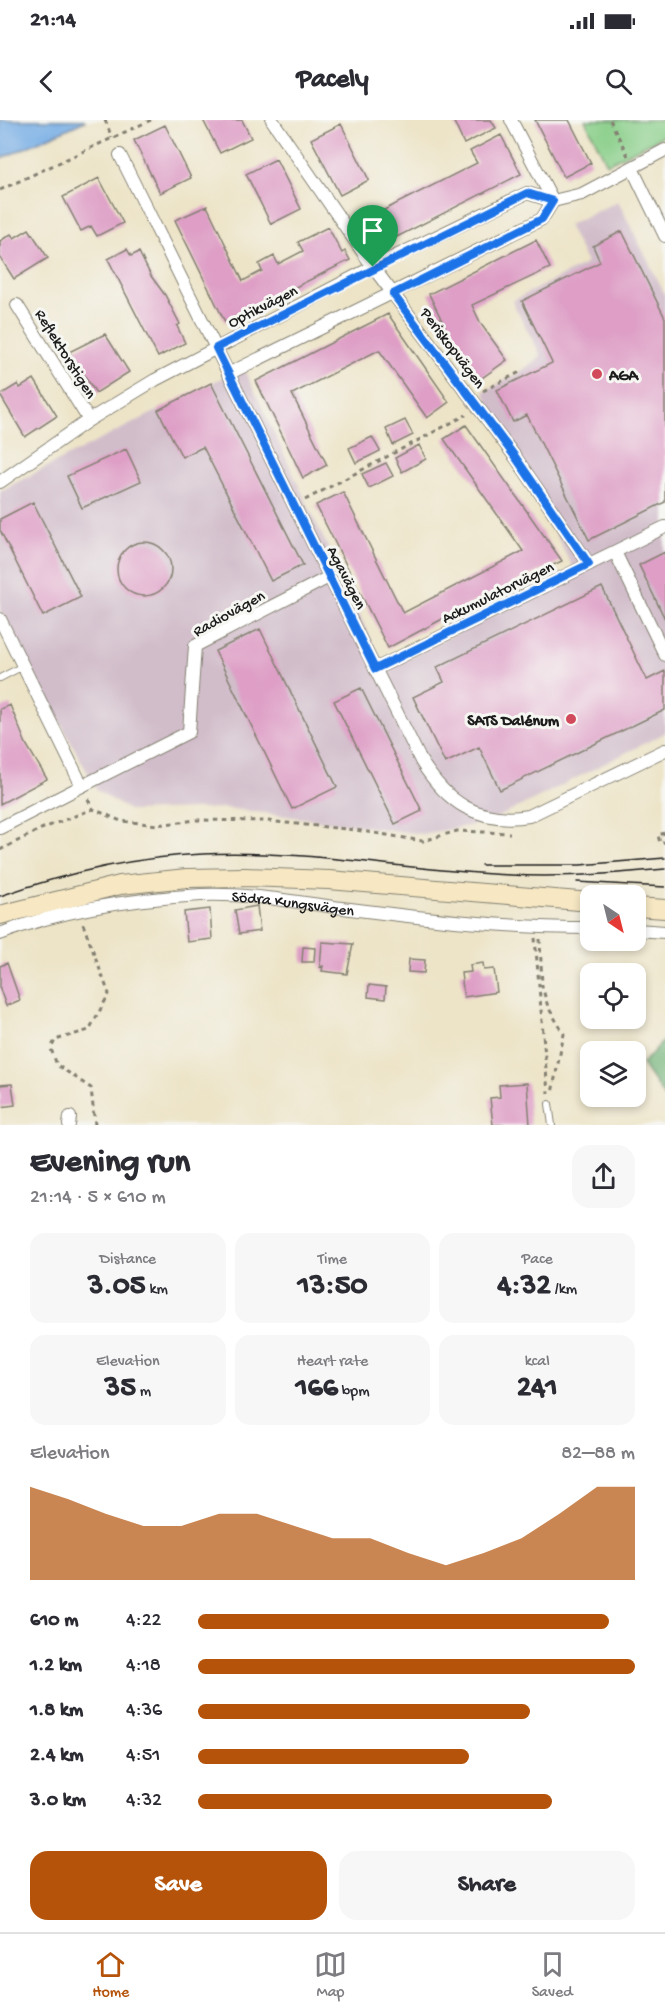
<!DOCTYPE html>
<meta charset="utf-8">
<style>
body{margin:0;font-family:"Gochi Hand",sans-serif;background:#f7f7f7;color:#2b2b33;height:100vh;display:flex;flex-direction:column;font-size:22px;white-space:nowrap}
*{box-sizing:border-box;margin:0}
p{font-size:20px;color:#7c7c81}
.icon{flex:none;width:33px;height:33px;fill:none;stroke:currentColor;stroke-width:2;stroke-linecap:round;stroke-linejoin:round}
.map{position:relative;height:1005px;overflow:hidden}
.sheet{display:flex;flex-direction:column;background:#fff;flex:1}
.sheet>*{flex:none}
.needle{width:39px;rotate:145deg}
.buttons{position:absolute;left:580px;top:765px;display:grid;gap:12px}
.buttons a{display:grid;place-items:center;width:66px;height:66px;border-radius:12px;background:#fff;box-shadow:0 3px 9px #0003;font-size:30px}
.pin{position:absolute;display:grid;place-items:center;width:51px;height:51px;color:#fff;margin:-62px -26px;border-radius:50% 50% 50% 0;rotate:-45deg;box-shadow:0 0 6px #0007}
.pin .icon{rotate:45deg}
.round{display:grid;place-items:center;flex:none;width:63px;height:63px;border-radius:18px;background:#f7f7f7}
.head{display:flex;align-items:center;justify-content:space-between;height:102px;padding:0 30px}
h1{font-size:33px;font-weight:700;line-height:45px}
.stats{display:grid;grid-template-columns:repeat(3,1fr);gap:9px;height:102px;padding:6px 30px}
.stats div{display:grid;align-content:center;border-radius:15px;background:#f7f7f7;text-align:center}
.stats b{font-size:30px;font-weight:700}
.stats small{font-size:16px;font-weight:400}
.stats p{font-size:16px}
.chart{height:168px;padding:12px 30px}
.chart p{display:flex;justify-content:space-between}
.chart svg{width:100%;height:108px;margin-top:6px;fill:#b45309;opacity:.7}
.cta{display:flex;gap:12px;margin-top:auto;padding:12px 30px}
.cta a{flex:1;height:69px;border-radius:18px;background:#b45309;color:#fff;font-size:24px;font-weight:700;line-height:69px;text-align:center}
.cta a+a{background:#f7f7f7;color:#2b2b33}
ul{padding:0 30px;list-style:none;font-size:20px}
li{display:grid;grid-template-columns:96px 72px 1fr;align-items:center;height:45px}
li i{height:15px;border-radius:8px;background:#b45309}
.status{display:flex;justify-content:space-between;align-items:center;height:42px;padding:0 30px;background:#fff;direction:ltr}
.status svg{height:16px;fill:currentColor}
header{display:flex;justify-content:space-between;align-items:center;height:78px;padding:0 30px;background:#fff;font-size:27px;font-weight:700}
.dock{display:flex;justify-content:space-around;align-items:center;height:84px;border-top:2px solid #e1e1e2;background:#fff;font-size:16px;color:#7c7c81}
.dock a{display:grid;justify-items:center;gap:3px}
.dock .active{color:#b45309}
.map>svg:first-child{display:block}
.industrial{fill:#d1bdca}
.green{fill:#88ce88;stroke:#527552;stroke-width:1.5}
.forest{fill:#6eb174;stroke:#456648;stroke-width:1.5}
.water{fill:#77ade5;stroke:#4a6480;stroke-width:1.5}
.building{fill:#de9ec6}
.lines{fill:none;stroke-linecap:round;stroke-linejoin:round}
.lane-casing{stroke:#848072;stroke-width:8}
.street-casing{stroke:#848072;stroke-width:14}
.secondary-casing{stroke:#848072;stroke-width:20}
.path{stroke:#848072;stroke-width:3;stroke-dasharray:4.5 4.5;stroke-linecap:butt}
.lane{stroke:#fff;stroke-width:6}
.street{stroke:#fff;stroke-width:12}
.secondary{stroke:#f7e8c3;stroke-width:18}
.tram{stroke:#1c1c1c;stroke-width:1.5}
.route-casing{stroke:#fff;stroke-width:12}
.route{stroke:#1a73e8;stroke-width:8}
.poi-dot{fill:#d1495b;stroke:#f6f6f2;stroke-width:2}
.labels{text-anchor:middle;stroke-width:6;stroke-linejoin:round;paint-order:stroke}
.street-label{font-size:16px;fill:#1c1c1c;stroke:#f6f6f2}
.poi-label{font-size:16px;font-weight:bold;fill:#1c1c1c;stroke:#f6f6f2;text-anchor:start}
</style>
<div class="status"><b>21:14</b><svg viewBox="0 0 49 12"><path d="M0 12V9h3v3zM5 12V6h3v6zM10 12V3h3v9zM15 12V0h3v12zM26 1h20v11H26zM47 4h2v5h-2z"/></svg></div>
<header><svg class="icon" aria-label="back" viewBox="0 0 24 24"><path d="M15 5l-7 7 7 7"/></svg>Pacely<svg class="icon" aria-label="search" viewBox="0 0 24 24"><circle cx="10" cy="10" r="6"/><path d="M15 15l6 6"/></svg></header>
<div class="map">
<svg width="665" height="1005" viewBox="0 0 665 1005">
<rect width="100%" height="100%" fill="#f6f6f2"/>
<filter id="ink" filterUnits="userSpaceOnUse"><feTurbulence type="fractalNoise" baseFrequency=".0167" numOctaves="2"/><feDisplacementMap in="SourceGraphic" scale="12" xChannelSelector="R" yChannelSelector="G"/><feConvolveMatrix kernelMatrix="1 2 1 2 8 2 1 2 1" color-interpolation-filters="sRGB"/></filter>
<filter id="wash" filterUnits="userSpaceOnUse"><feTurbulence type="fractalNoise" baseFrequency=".008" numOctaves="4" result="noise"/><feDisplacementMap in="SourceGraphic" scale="24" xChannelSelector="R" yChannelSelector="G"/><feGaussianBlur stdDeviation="1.35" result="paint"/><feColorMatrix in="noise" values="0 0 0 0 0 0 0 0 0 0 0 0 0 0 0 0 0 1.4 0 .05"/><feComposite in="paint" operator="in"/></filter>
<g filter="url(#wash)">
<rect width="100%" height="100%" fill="#ede4c8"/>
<path class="industrial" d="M618,81L665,175V613L489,702L422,714L226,688L130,691L97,670L0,492V371L243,247L385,549L576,454L483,272L519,253L541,236L512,181L587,143L568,105Z"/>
<path class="green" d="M585,0H665V15L607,44Z"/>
<path class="forest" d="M665,919V978L642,944Z"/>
<path class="water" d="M0,0H84L85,1L0,39Z"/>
<g id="blocks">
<path class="building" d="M203,0H242L251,18L220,33Z
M453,0H491L496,8L464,24Z
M535,0H569L591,43L564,57Z
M341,4L369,60L340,75L311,19Z
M165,5L191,58L160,73L134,20Z
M501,15L521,54L383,124L370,97L477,43L470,31Z
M276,39L301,89L271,104L246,54Z
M99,58L123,103L97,116L91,106L81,111L63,77Z
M207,86L243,161L262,151L259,144L274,136L278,144L303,131L298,122L328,107L342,133L345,131L350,140L225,202L175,100Z
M29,109L48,138L14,159L0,137V121L11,114L14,118Z
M622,111L665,198V382L589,420L527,295L513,302L497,270L552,243L522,181L600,142L593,126Z
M536,120L550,148L472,185L481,204L507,240L479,260L451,219L429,174Z
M127,129L131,136L139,132L151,156L165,175L180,204L177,206L185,223L158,237L108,139Z
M388,194L449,282L427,298L379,230L292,274L327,345L303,358L256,261Z
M105,214L129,252L96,273L69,232Z
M34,259L57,296L25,317L0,275L18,264L20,268Z
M211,263L303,445L271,461L203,327L182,337L158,290Z
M405,300L413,315L393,325L386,309Z
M466,305L562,441L482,478L388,528L316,385L343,372L403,493L523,431L444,319Z
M372,317L380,331L356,343L349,328Z
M419,325L426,339L402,352L395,338Z
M126,329L141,361L82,388L67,356Z
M386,343L393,356L369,368L362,354Z
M33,382L81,477L43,496L0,410V399Z
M117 449a27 27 0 1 1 54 0a27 27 0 1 1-54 0Z
M665,432V499L639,445Z
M602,467L647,560L665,551V590L500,670L479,627L445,643L413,577L444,562L437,547Z
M260,509L337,667L292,689L215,531Z
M361,568L422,691L395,704L334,581Z
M10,585L26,624L47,659L0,684V589Z
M257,786L260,811L239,814L235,790Z
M210,789L212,819L187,822L184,792Z
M322,822L353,824L347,854L322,851L323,846L320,847Z
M303,827L315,828L314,842H302Z
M409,839L425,840L424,853L408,852Z
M7,843L20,880L6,886L0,869V846Z
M483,843L484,850L494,849L497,872L464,877L461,853L471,852L470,845Z
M369,865L386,867L385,879L368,877Z
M527,963L530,1005H493L490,978L500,977L499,965Z
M12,964L15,985L0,987V965Z"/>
</g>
</g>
<g filter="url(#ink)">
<use href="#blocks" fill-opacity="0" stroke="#848072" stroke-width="1.5"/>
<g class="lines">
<g class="lane-casing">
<path id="lane" d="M0,558L23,546
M549,984L552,1005"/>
</g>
<g class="street-casing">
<g id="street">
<path d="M272,0L373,147L516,338L589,444"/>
<path d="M511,0L553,81"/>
<path d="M120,35L421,641C447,683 478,704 529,696L665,630"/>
<path d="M632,48L665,116"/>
<path d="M17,185L89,300"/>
<path d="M228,254L542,99L553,81"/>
<path d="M0,362L89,300L155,260L373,147L527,73L553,81L582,74L665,30"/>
<path d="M615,432L665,535"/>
<path d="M0,499L82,666L189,612L195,526L329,457"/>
<path d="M375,549L665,407"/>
<path d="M0,708L82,666"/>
<path d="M636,810L665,812"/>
<path id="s1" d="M0,814C62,789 134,779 201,775C251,773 301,783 350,789C430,799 510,808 591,808"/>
<path d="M69,1005L70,997"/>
</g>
</g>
<g class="secondary-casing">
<path id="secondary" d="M636,787L665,789
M0,795L120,765L187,758L245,757L329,760L591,782"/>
</g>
<path class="path" d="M105,0L112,18
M610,0L628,36
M0,70L151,0
M483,271L520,252
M305,380L466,295
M88,679L93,689L121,701L157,705L196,700L267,701L356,710L423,721L457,711L510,713
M665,713L658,715L660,723L665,722
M0,730L41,709L93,689
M83,804L109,874L89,910L55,920L51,929L57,945L91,968L95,1005
M535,818L548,973
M540,819L542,866L548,887L564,914L552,973"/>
<use href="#lane" class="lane"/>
<use href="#street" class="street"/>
<use href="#secondary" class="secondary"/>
<path class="tram" d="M481,745H580L665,738
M577,762L665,767
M0,776C66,753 133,737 203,734C306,729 409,751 511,755C562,758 614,754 665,749"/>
</g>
</g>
<g class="lines" filter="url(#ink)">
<g class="route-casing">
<path id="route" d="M527,73L553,81L542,99L393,174L516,338L589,444L375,549L216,228Z"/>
</g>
<use href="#route" class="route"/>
</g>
<g class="poi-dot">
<circle cx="597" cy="254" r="6"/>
<circle cx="571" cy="599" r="6"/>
</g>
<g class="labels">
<g class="street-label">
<text transform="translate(262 185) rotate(-27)" y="6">Optikvägen</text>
<text transform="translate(454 227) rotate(53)" y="6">Periskopvägen</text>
<text transform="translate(67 233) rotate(58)" y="6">Reflektorstigen</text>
<text transform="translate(348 457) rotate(63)" y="6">Agavägen</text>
<text transform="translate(497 471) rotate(-26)" y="6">Ackumulatorvägen</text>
<text transform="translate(228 492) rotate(-29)" y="6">Radiovägen</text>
<text dy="6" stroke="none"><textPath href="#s1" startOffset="298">Södra Kungsvägen</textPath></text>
</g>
<g class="poi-label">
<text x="609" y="260">AGA</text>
<text x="559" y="605" text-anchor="end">SATS Dalénum</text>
</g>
</g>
</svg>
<div class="buttons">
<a><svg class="needle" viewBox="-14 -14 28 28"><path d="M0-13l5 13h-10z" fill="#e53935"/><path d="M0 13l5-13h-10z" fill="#7c7c81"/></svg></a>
<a><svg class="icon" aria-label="locate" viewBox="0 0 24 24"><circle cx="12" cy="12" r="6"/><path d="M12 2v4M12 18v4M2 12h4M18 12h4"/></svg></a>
<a><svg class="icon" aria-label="layers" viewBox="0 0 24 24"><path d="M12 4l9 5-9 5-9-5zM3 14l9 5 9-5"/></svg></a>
</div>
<div class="pin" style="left:373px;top:147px;background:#1e9e55"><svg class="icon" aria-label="arrive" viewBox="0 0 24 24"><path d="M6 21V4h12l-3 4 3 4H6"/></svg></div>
</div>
<section class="sheet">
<div class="head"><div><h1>Evening run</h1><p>21:14 · 5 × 610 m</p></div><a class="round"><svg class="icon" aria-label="share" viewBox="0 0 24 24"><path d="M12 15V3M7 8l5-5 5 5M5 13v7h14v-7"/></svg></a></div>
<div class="stats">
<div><p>Distance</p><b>3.05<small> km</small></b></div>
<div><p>Time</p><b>13:50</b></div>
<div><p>Pace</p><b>4:32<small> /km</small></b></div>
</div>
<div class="stats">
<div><p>Elevation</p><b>35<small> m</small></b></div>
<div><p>Heart rate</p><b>166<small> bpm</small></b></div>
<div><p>kcal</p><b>241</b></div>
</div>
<div class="chart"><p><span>Elevation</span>82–88 m</p>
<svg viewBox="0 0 160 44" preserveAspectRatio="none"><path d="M0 44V6L10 11L20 17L30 22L40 22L50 17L60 17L70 22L80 27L90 27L100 33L110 38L120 33L130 27L140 17L150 6L160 6V44z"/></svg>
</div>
<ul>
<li><b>610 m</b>4:22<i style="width:94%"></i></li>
<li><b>1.2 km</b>4:18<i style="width:100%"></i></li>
<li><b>1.8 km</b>4:36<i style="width:76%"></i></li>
<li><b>2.4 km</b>4:51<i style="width:62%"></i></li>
<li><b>3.0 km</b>4:32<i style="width:81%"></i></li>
</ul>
<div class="cta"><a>Save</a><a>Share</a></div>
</section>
<nav class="dock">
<a class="active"><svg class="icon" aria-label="home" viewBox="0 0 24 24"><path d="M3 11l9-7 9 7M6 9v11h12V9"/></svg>Home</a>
<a><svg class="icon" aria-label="map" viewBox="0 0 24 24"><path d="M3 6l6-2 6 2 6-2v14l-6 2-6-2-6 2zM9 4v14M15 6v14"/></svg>Map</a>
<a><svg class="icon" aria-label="saved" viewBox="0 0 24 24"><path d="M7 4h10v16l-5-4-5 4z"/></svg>Saved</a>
</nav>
